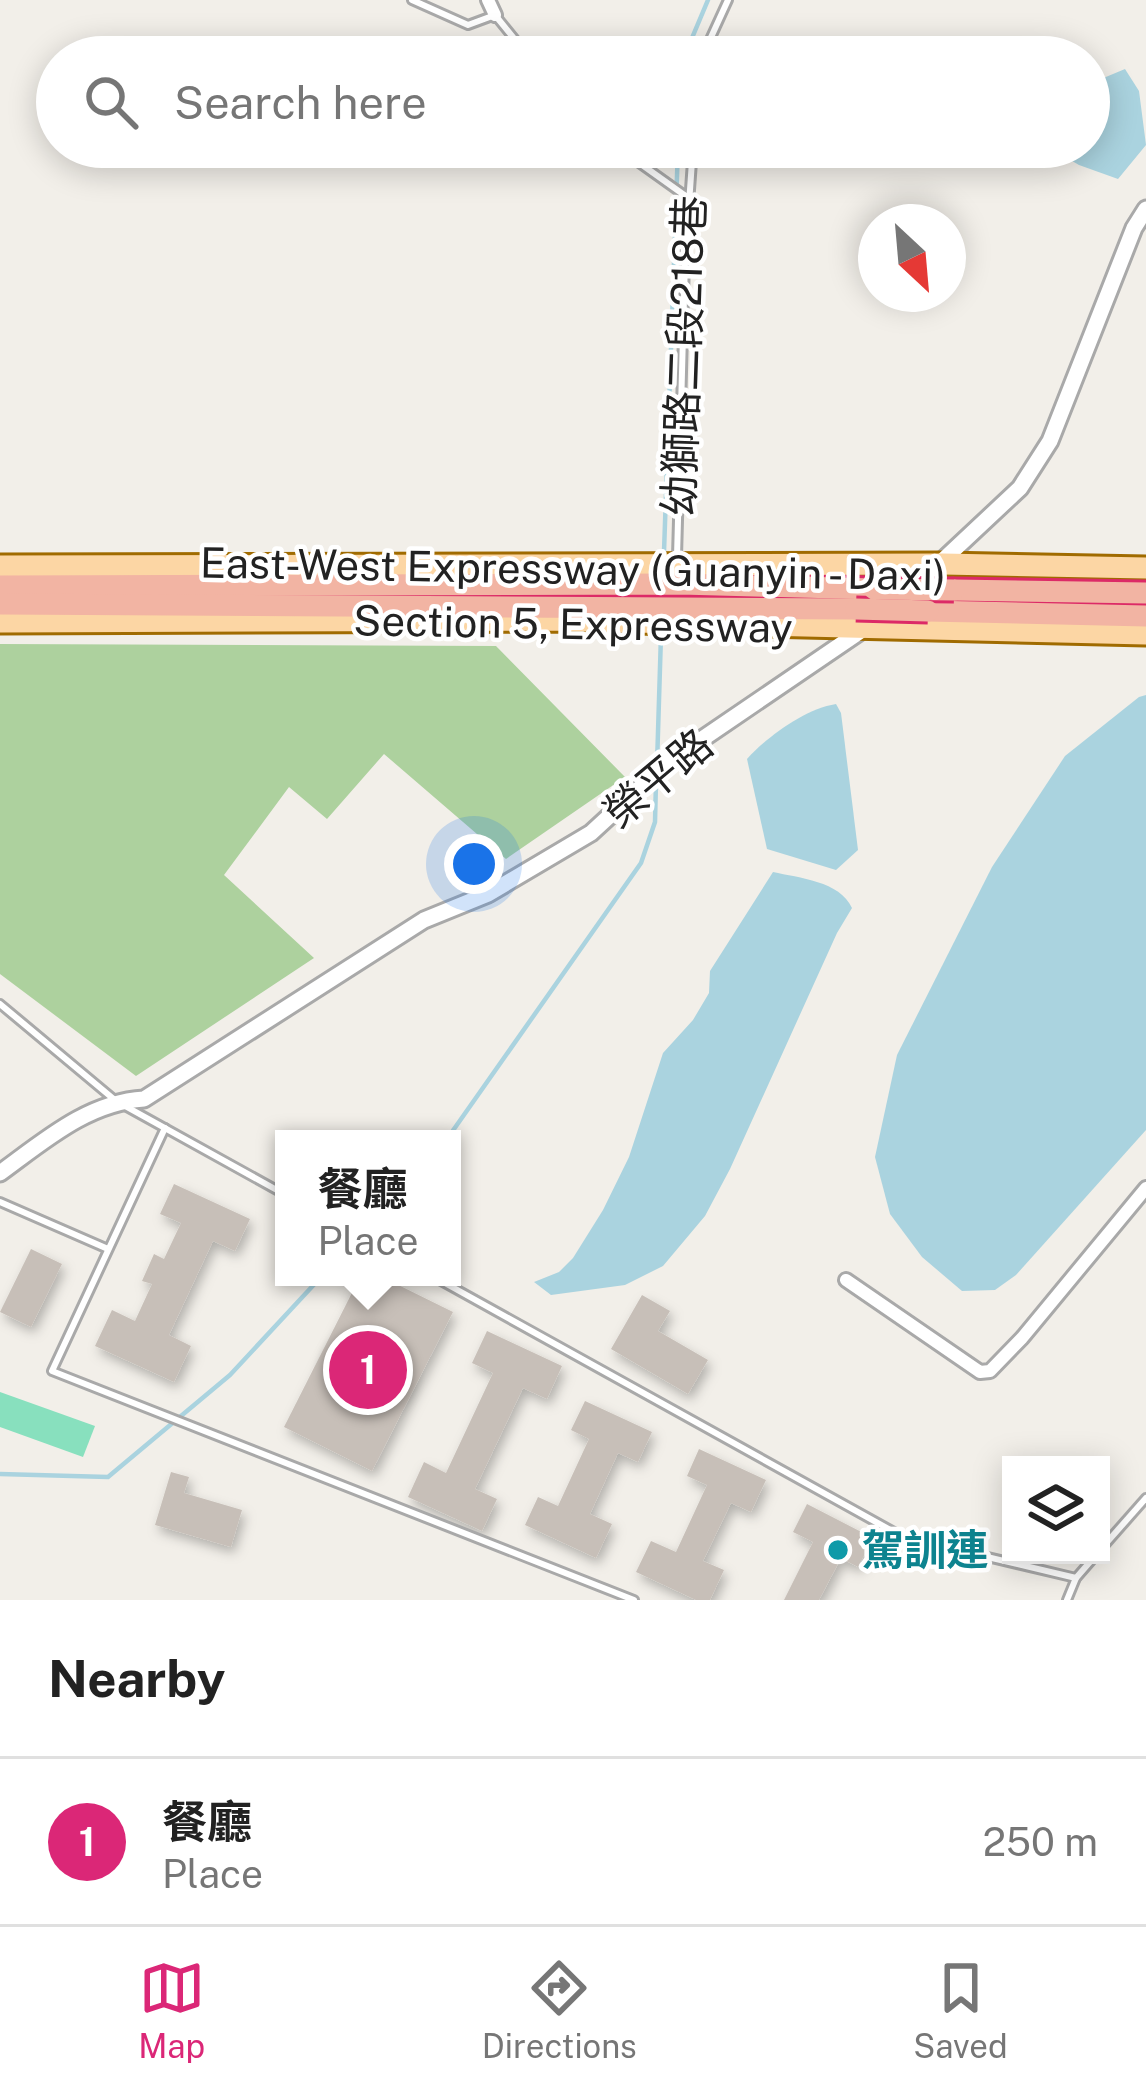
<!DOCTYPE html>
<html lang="en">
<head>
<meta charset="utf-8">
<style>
	:root { --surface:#fff; --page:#f2f2f2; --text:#222; --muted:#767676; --line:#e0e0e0; --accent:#db2777 }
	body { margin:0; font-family:"Public Sans","Noto Sans TC",sans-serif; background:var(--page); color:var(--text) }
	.controls { position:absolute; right:36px; bottom:36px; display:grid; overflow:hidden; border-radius:0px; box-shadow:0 6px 30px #0003 }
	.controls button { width:108px; height:108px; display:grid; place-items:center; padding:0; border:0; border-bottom:3px solid var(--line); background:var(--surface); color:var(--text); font:60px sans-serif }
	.compass { position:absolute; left:858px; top:204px; width:108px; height:108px; border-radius:50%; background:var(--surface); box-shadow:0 6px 30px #0003; rotate:154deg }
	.you { position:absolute; left:474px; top:864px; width:42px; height:42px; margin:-30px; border:9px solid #fff; border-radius:50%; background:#1a73e8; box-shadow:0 0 0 18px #1a73e833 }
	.badge { display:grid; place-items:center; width:78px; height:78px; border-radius:50%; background:var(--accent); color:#fff; font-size:39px; font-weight:700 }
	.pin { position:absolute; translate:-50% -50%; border:6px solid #fff; box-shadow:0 3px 12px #0006 }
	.popup { position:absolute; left:275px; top:1130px; width:186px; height:156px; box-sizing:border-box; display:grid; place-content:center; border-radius:0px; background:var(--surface); filter:drop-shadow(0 3px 9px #0005); font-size:39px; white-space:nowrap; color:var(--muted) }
	.popup b { font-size:45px; color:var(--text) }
	.popup::after { content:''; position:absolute; left:50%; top:100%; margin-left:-24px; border:24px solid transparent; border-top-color:var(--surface) }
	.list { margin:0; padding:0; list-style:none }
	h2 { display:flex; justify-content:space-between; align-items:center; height:156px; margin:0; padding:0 48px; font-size:51px }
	h2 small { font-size:39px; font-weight:400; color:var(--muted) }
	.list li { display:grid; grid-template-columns:78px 1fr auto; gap:36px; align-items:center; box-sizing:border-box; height:168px; padding:0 48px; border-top:3px solid var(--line) }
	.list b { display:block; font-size:45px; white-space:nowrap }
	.list p { margin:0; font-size:39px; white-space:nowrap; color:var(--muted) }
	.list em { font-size:39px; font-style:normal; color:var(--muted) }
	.icon { flex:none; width:66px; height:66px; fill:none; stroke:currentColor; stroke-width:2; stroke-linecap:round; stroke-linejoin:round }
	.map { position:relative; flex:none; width:1146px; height:1600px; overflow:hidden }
	.search { position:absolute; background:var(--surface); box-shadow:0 6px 30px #0003; left:36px; right:36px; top:36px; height:132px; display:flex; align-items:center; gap:30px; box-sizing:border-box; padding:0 42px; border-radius:66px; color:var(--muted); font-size:45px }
	.sheet { height:324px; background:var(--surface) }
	nav { display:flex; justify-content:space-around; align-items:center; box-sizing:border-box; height:168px; border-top:3px solid var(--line); background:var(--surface); font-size:33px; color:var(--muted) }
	nav a { display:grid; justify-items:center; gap:6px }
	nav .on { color:var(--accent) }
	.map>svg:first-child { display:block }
	.forest { fill:#add19e }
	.pitch { fill:#88e0be }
	.water { fill:#aad3df }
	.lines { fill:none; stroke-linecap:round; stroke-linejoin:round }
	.stream { stroke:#aad3df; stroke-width:4.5 }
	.building { fill:#c7bfb8; filter:url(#shadow) }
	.service-casing { stroke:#a9a9a9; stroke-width:12 }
	.minor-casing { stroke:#a9a9a9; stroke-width:18 }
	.tertiary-casing { stroke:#a9a9a9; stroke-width:21 }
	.primary-casing { stroke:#a06b00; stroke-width:27 }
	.trunk-casing { stroke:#dc2a67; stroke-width:27 }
	.service { stroke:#fff; stroke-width:6 }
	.minor { stroke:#fff; stroke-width:12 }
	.tertiary { stroke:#fff; stroke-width:15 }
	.primary { stroke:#fcd6a4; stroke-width:21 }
	.trunk { stroke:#f2b4a3; stroke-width:21 }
	.trunk-bridge-casing { stroke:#dc2a67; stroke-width:27; stroke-linecap:butt }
	.trunk-bridge { stroke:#f2b4a3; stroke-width:21 }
	.culture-dot { fill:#0f9aa8; stroke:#fff; stroke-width:4.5 }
	.labels { text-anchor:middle; stroke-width:9; stroke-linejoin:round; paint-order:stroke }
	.street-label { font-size:42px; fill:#222; stroke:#fff }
	.culture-label { font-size:42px; font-weight:bold; fill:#0d838f; stroke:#fff; text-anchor:start }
</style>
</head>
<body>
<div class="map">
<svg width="1146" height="1600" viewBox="0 0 1146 1600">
	<defs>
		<filter id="shadow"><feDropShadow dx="3.5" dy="6" stdDeviation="6" flood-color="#0004"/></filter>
	</defs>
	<rect width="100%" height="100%" fill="#f2efe9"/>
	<polygon class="forest" points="0,644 496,646 625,777 506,859 384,754 327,819 289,787 224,875 314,958 136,1076 0,974"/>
	<polygon class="pitch" points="0,1392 95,1426 83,1457 0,1427"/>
	<g class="water">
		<polygon points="1125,69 1139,91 1146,145 1118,179 1079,165 1048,147 1089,147 1089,84"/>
		<polygon points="1146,695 1146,1130 1016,1275 995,1290 962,1291 922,1257 890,1214 875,1157 897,1055 992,867 1065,756 1139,697"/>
		<path d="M836,704L841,713L858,850L836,870L767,849L747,759C768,736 805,709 836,704Z"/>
		<path d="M773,872C799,878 840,881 852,908L837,933L730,1169L705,1216L663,1266L625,1285L551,1295L534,1282L559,1272L573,1258L603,1210L629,1157L663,1053L693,1020L709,993L710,971Z"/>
	</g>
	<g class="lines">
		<g class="stream">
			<polyline points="684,57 708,0"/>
			<polyline points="664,552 678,147"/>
			<polyline points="657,765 661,635"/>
			<polyline points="447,1139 641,863 655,822 656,782"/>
			<polyline points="0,1474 108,1477 230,1375 321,1277"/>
		</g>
	</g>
	<g class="building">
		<polygon points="174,1184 250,1219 235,1251 213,1241 169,1335 191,1346 174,1382 95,1346 112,1310 135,1321 152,1284 142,1281 154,1254 164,1259 181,1223 160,1214"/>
		<polygon points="31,1249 62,1264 31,1327 0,1312"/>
		<polygon points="360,1277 382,1277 453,1312 372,1471 284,1427"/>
		<polygon points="642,1295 670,1311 658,1331 708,1360 688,1394 611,1349"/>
		<polygon points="487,1331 562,1366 547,1399 523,1388 475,1489 497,1499 482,1531 408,1497 424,1462 446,1473 493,1373 472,1363"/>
		<polygon points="585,1401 652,1432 638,1462 618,1453 590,1514 612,1524 596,1558 525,1525 538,1497 558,1506 589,1439 571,1430"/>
		<polygon points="699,1449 766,1480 751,1512 731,1503 703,1561 724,1570 710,1600 696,1600 636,1572 651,1541 676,1552 707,1485 687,1476"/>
		<polygon points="171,1472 189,1477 184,1493 242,1510 231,1547 155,1525"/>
		<polygon points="807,1504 873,1538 858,1567 841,1558 819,1600 784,1600 813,1542 793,1532"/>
	</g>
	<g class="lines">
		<defs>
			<g id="service">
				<polyline points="412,0 468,25 495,15 529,57"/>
				<polyline points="702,57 728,0"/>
				<polyline points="617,147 687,197"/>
				<polyline points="677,557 685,261 693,147"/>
				<polyline points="0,1004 116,1101 284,1194"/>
				<polyline points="165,1128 52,1371 634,1600"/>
				<polyline points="0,1202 108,1249"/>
				<polyline points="434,1277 903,1537 1076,1578"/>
				<polyline points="1101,1549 1146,1498"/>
				<polyline points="1067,1600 1076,1578 1096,1555"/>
			</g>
			<g id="minor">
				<polyline points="488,0 495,15"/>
				<polyline points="846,1280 980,1372 990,1371 1022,1338 1146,1188"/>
			</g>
			<g id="tertiary">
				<polyline points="909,592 1020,488 1050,441 1134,228 1146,209"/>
				<path d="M0,1173C44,1141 88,1102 144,1099L424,920L488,894L591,833L667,763L868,626"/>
			</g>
			<g id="primary">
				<polyline points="0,566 943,564 1146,568"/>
				<polyline points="0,622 549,620 1146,634"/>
			</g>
			<g id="trunk">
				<polyline points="0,586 681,584 874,589"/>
				<polyline points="954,590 1146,593"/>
				<polyline points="0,604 856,609"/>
				<polyline points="928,611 1146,616"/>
			</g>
		</defs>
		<use href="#service" class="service-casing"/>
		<use href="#minor" class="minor-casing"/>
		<use href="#tertiary" class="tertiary-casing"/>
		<use href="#primary" class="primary-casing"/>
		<use href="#trunk" class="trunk-casing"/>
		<use href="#service" class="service"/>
		<use href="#minor" class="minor"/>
		<use href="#tertiary" class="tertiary"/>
		<use href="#primary" class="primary"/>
		<use href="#trunk" class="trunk"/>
		<defs>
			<g id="trunk-bridge">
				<polyline points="874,589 954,590"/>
				<polyline points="856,609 928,611"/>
			</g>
		</defs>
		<use href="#trunk-bridge" class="trunk-bridge-casing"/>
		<use href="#trunk-bridge" class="trunk-bridge"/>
	</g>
	<circle class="culture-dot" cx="838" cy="1550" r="12"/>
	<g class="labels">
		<g class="street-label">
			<text transform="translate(684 356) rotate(-88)" y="15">幼獅路二段218巷</text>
			<text transform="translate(573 569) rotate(1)" y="15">East-West Expressway (Guanyin - Daxi)</text>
			<text transform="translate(573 624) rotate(1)" y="15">Section 5, Expressway</text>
			<text transform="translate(658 778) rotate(-40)" y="15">榮平路</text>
		</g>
		<g class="culture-label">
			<text x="862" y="1565">駕訓連</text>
		</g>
	</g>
</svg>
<div class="controls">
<button><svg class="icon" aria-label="layers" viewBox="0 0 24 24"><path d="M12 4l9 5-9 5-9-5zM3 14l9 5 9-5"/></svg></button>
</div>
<svg class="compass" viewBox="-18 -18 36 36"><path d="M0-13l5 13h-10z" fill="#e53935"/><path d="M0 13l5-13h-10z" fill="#767676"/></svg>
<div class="you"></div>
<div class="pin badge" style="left:368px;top:1370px">1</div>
<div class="popup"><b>餐廳</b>Place</div>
<div class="search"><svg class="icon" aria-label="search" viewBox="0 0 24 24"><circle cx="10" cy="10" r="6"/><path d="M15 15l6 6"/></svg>Search here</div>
</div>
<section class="sheet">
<h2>Nearby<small></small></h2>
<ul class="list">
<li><span class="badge">1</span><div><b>餐廳</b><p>Place</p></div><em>250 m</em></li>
</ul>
</section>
<nav>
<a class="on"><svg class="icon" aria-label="map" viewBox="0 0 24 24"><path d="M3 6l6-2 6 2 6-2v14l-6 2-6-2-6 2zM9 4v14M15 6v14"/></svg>Map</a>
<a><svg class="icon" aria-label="directions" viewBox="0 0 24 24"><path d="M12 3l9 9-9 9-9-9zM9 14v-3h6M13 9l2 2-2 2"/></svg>Directions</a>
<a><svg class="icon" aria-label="saved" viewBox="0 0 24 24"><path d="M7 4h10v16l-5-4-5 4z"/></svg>Saved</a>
</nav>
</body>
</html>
